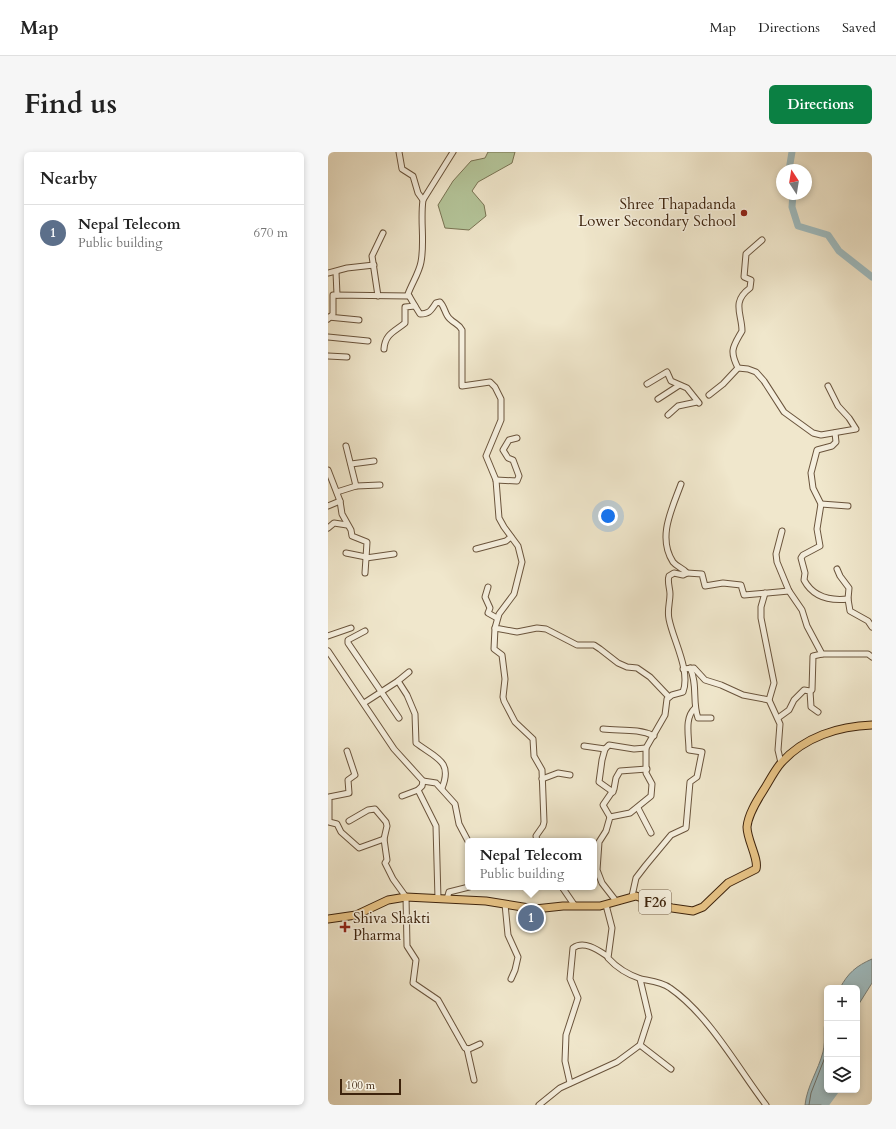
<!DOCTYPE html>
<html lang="en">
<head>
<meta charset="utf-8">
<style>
	:root { --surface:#fff; --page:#f6f6f6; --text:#222; --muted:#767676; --line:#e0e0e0; --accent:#0b8043 }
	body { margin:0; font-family:Cardo,serif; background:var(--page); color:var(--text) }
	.controls { position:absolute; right:12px; bottom:12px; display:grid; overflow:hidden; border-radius:6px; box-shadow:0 2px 6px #0003 }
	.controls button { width:36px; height:36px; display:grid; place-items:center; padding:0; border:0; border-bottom:1px solid var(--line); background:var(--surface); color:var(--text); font:20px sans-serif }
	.compass { position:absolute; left:448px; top:12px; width:36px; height:36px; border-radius:50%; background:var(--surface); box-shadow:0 2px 6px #0003; rotate:348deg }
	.scale { position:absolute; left:12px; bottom:10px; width:61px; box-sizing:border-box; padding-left:4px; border:2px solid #3d230c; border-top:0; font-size:11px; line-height:14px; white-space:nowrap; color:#3d230c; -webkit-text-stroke:3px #f5efde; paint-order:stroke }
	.you { position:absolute; left:280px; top:364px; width:14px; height:14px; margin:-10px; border:3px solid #fff; border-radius:50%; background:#1a73e8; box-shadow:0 0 0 6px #1a73e833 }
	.badge { display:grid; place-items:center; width:26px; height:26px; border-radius:50%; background:var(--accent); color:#fff; font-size:13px; font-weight:700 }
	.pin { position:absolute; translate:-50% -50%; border:2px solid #fff; box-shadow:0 1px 4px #0006 }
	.popup { position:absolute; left:137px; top:686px; width:132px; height:52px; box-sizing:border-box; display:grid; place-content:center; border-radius:6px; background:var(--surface); filter:drop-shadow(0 1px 3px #0005); font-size:13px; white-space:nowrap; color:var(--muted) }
	.popup b { font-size:15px; color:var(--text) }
	.popup::after { content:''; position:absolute; left:50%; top:100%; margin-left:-8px; border:8px solid transparent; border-top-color:var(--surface) }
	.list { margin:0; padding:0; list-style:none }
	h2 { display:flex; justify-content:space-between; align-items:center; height:52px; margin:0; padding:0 16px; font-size:17px }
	h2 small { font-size:13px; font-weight:400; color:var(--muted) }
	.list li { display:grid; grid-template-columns:26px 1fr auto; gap:12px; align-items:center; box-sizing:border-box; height:56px; padding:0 16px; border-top:1px solid var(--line) }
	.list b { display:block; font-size:15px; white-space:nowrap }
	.list p { margin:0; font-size:13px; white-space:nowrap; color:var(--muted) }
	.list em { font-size:13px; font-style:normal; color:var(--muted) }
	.icon { flex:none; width:22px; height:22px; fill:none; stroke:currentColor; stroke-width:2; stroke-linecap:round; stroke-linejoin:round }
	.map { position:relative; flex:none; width:544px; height:953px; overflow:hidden; border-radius:6px }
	header { display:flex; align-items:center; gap:24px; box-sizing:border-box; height:56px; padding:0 20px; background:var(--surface); border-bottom:1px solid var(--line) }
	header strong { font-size:19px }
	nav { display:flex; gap:22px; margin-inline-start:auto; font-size:14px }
	.intro { display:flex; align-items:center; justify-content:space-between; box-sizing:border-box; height:96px; padding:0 24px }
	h1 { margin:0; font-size:28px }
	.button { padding:10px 18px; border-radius:6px; background:var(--accent); color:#fff; font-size:14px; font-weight:700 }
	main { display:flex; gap:24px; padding:0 24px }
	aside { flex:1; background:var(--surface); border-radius:6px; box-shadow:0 2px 6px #0003 }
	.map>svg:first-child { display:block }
	.green { fill:#b5c69b; stroke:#797454 }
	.water { fill:#9fbdc2; stroke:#787f79 }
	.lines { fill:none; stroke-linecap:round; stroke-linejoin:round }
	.shore { stroke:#6e7067; stroke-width:1 }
	.river { stroke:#9fbdc2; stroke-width:7 }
	.minor-casing { stroke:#6a543c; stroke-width:7 }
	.major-casing { stroke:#3d230c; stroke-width:9 }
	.minor { stroke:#f5efde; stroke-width:5 }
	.major { stroke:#e8c486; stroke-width:7 }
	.poi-dot { fill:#8f2418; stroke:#f5efde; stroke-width:1.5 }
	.labels { text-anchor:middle; stroke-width:3; stroke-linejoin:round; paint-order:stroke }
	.shield { fill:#f5efde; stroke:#74604b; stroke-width:1 }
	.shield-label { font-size:14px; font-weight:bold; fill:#3d230c }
	.poi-label { font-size:15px; fill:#3d230c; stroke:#f5efde; text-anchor:end }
</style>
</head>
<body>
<header>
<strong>Map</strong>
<nav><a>Map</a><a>Directions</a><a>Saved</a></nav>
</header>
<div class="intro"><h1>Find us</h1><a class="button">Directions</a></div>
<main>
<aside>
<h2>Nearby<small></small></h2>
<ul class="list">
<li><span class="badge" style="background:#5c6f8a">1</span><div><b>Nepal Telecom</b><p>Public building</p></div><em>670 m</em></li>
</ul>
</aside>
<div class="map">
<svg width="544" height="953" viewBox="0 0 544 953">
	<rect width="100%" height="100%" fill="#f0e7cc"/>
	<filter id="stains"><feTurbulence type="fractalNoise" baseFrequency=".005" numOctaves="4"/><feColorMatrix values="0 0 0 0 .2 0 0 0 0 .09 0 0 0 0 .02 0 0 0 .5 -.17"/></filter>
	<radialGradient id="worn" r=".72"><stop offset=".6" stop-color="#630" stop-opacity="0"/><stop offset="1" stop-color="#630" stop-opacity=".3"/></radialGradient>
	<polygon class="green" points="160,0 187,0 184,11 150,30 144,39 156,53 158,64 141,78 117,76 110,53 125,29 143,9 157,6"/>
	<g class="water">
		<path d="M544,807V831L529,855V836H512C520,821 528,814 544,807Z"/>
		<path d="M499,861V938H502L500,953H477C479,934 490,919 495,900C498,887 494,874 499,861Z"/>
	</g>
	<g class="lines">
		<polyline class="shore" points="481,953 483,941 499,900"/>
		<g class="river">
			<polyline points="461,18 464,0"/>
			<polyline points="465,42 464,55 470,74 500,83 511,99 544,125"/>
			<polyline points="497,953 508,938"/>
		</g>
		<defs>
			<g id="minor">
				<polyline points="71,0 74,17 85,24 90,41 95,48 125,0"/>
				<polyline points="8,120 9,143"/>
				<polyline points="0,121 19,116 46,113"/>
				<polyline points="50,144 44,104 55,81"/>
				<path d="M87,154L92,162C102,162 103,158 108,151L112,150C117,155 117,163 122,167C127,172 131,172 134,178V234L162,230L167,235L173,247V268L158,304L168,328L171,366L176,375L190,394L194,410L186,442L171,462L167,476L189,480L209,476L218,477L249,493H266L272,497L290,511L299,515L309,516L322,525L341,545"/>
				<polyline points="0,165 31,168"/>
				<polyline points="0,167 5,162 5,143 81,144"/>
				<polyline points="0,185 40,189"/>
				<path d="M56,197C57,182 66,180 77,171V155L87,154L80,142C84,131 91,121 93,110C97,89 92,69 95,48"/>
				<polyline points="0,204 19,205"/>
				<polyline points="410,216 420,217 428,220 436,229 456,260 485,281 493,283 528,277 521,266 510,254 500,234"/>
				<polyline points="319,232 339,220 343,229 359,236 371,251"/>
				<path d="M381,243L395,232L410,216C401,198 405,195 414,179C414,162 403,150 422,136L423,128L416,125L418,102L434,88"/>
				<polyline points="330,247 350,234"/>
				<polyline points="340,263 350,254 369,250"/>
				<path d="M507,281L508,290L504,294L489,298L483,321L485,336L493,352L489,377L492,394L475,403L473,406L477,421L476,428C485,445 502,449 520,447"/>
				<polyline points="18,294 28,334"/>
				<polyline points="23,312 46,309"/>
				<polyline points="0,318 12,349 14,362 23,378 24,384 39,390 38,406 66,402"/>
				<polyline points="168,328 189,329 191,324 185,308 180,306 175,298 181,288 189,286"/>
				<polyline points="9,340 28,334 52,333"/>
				<polyline points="493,352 520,354"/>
				<polyline points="0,354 12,349"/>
				<polyline points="0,376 6,371 19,373"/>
				<polyline points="454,379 448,402 449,410 461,439 474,458 479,474 494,502 540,502 544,505"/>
				<polyline points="148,397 178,389 183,385"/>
				<polyline points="18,401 38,405"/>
				<polyline points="509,417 512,424 521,436 520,447 522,459 540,469 544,475"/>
				<polyline points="37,421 38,406"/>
				<polyline points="359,421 374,422 377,434 395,431 413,433 416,443 461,439"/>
				<polyline points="160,435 157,445 162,456 160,461 169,466"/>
				<polyline points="437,441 433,455 433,466 446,531 441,548 452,572 450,598 453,611"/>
				<polyline points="167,476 166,497 174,503 177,527 175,545 176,549 187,570 205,587 206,604 214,618 216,670 215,674 208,684 209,689"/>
				<polyline points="37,479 20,488 20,491 71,566"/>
				<polyline points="0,484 23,476"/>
				<polyline points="0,499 66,597 95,629 94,634 90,638 108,674 110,747"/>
				<path d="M362,516C370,532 364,550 370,566H383"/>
				<polyline points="355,517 366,516 377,528 393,533 415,543 441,548"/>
				<polyline points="70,529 81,520"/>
				<polyline points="482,539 484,538 485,504 494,502"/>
				<path d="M36,551L70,529L79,543L87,562L88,591C108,606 125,609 114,636"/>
				<polyline points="450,566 461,558 466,548 476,538 482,539 483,555 490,560"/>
				<path d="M275,577C292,579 310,576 326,584"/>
				<polyline points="256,594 277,597 281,593 306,597 318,596"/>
				<polyline points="277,597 274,608 271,630 285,640"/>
				<polyline points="19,599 27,623 20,628 21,641 1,645 1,670 9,672 13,680 31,696 56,687"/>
				<polyline points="214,627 230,621 242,623"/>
				<polyline points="95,629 108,631 127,652 131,672 140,689"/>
				<polyline points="74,644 90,638"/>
				<polyline points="310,656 323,681"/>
				<polyline points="282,665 275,653 286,637 288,626 292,619 319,617"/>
				<polyline points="21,669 40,658 47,657 58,670 59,674 56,687 59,708 57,711 65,727 78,745 79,794 88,808 85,831 110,848 137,896 141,897 152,892"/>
				<polyline points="234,735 247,754"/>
				<path d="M304,744L308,726L318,713L343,683L358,676L362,630L369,625L374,600L361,598C361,584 356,566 367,556"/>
				<polyline points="119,747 121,740 141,735"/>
				<path d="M288,749L274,731L269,718L271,690L278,679L282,665L302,661L323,644L324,632L318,621V596L337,563L339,547L344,543L355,540C363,519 345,488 341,467C339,458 342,451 342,442C342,436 339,430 341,424L346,421L355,423L359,421C355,416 349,415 345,410C329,385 344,357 353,332"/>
				<polyline points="177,752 180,783 190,805 187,818 183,827"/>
				<path d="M278,753L284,776L280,806C289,816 301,823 313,827C323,829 334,830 342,836C381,863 409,915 438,953"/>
				<polyline points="312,893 343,917"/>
				<polyline points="139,897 146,928"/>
				<path d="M242,931L237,909L238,883L250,846L242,827L245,796C256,788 270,798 279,804"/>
				<polyline points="211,953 232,936 289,910 312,893 321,865 312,827"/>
			</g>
			<path id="major" d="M0,767L28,763L60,748L78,745L158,749L207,757L235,754H272L308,744L344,756L365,759L375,755L400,731L428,717C431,707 419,688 419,675C420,663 428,650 435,639C441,630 446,619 453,611C476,585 511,574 544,573"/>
		</defs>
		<use href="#minor" class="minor-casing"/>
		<use href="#major" class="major-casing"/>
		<use href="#minor" class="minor"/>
		<use href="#major" class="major"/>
	</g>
	<g class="poi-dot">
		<circle cx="416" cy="61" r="4"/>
		<path d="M15 769h4v4h4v4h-4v4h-4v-4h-4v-4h4z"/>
	</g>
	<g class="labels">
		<rect class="shield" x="311" y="738" width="32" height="24" rx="3"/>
		<g class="shield-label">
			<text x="327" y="755">F26</text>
		</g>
		<g class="poi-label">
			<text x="408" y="57">Shree Thapadanda<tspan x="408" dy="17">Lower Secondary School</tspan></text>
			<text x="25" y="771" text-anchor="start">Shiva Shakti<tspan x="25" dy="17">Pharma</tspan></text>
		</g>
	</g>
	<rect width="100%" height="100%" filter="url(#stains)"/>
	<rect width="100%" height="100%" fill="url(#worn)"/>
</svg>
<div class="controls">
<button>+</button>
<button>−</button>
<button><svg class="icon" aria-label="layers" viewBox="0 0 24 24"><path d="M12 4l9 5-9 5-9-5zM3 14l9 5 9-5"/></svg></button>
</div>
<svg class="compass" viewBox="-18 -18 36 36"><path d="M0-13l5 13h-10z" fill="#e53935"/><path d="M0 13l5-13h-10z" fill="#767676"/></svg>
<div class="scale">100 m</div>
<div class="you"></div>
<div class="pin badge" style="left:203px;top:766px;background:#5c6f8a">1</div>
<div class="popup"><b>Nepal Telecom</b>Public building</div>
</div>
</main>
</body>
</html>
